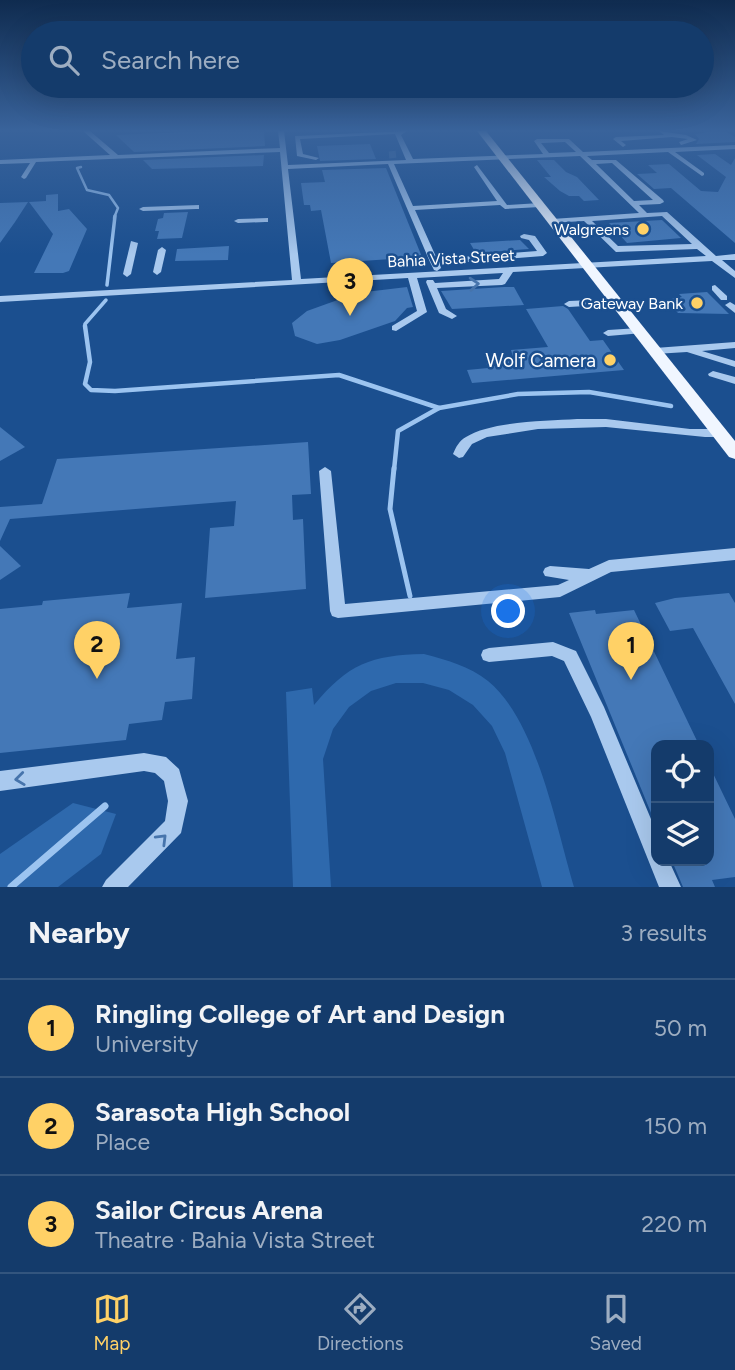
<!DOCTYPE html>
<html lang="en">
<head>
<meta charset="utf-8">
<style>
	:root { --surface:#143b6b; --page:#1d4271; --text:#f1f3f6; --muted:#9dadc1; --line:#33557e; --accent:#ffd166 }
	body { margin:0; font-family:Figtree,sans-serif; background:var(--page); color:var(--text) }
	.controls { position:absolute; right:21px; bottom:21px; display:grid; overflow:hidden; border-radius:14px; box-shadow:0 7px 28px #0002 }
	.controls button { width:63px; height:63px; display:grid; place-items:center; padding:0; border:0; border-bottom:2px solid var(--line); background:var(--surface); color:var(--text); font:35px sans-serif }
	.you { position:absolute; left:509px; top:612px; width:24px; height:24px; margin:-18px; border:5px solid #fff; border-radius:50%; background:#1a73e8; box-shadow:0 0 0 10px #1a73e833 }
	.badge { display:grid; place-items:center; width:46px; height:46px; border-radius:50%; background:var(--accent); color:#111; font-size:23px; font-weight:700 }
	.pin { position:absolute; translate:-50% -58px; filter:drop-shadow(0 2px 4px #0008) }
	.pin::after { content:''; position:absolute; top:37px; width:24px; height:21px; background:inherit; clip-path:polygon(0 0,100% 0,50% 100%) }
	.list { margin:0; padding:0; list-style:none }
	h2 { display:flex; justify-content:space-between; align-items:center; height:91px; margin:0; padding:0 28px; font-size:30px }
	h2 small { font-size:23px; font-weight:400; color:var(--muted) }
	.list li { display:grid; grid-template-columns:46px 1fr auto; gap:21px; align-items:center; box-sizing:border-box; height:98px; padding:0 28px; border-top:2px solid var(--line) }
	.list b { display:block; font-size:26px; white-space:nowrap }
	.list p { margin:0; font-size:23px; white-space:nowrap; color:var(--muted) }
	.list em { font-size:23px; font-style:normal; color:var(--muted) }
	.icon { flex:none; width:38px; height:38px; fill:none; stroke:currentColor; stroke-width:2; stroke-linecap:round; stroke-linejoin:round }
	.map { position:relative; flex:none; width:735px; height:887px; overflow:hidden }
	.search { position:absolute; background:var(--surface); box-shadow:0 7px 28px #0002; left:21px; right:21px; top:21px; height:77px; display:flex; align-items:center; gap:18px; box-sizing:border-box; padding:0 24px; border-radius:38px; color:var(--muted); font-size:26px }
	.sheet { height:385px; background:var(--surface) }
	nav { display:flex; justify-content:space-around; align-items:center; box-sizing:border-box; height:98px; border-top:2px solid var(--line); background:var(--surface); font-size:19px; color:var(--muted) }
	nav a { display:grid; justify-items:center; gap:4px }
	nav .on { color:var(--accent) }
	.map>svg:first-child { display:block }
	.green { fill:#2e69ad }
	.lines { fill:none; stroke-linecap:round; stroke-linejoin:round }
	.stream-far4 { stroke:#9cc4f0; stroke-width:2.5 }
	.stream-far3 { stroke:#9cc4f0; stroke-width:3.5 }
	.stream-far2 { stroke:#9cc4f0; stroke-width:4.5 }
	.stream-far1 { stroke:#9cc4f0; stroke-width:5 }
	.stream { stroke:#9cc4f0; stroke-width:7 }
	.building { fill:#4478b7 }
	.minor-tunnel { stroke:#3d69a0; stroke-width:7; stroke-dasharray:7 3.5; stroke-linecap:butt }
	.minor { fill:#a9c9ee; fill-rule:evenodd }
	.major { fill:#f0f6ff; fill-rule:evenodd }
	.oneway { stroke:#4674ac }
	.poi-dot { fill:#ffd166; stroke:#1b4f8f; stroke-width:2.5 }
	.labels { text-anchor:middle; stroke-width:5; stroke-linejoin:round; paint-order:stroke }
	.far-poi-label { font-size:16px; fill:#fff; stroke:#1b4f8f; text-anchor:end }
	.far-street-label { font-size:16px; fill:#fff; stroke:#1b4f8f }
	.poi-label { font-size:19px; fill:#fff; stroke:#1b4f8f; text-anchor:end }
</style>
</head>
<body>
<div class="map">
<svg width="735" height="887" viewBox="0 0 735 887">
	<rect width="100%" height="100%" fill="#1b4f8f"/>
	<g class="green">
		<path d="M424,654C447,660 469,666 488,681C537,721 556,827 574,887H542L505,753L492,726L473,705L449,690L423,683H396L371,691L349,707L333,729L323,759L331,887H293L286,692L312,688L314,705C348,664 371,655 424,654Z"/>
		<polygon points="73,803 116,814 101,854 58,887 0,887 0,854"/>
	</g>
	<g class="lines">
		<polyline class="stream-far4" points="81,167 77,168 87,190 109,195 118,208 114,218"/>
		<g class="stream-far3">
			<polyline points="107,285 115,216"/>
			<polyline points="85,328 85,324 106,300"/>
		</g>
		<g class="stream-far2">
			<polyline points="85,326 90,362 85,384 91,390 115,391 339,375 439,408"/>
			<polyline points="394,470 398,431 439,408 518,394 589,392 671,406"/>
		</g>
		<polyline class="stream-far1" points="394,468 390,509 410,596"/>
		<polyline class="stream" points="11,887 105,806"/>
	</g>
	<g class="building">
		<polygon points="209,131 264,131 265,146 134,152 116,135"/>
		<polygon points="702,131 725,131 735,137 735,142 696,144 699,139 695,134 705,133"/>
		<polygon points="370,144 376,159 320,161 317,146"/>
		<polygon points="715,154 731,165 735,158 735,243 671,188 654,189 637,174 657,173 648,165 669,164 701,191 718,192 726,177 697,155"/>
		<polygon points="264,155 263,166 152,169 143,160"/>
		<polygon points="537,160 554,160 566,172 577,177 599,200 584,201 579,196 569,196 560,191 544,177 551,177"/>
		<polygon points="386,168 422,257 331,263 321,210 311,211 310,205 304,205 301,183 325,182 322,170"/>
		<polygon points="58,194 58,211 69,209 87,229 69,271 63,273 34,273 53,234 29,202 46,201 46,195"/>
		<polygon points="28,202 15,222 0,243 0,203"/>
		<polygon points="188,212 182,238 157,239 159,231 155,231 158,219 163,218 164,213"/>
		<polygon points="662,220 681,238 627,243 609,223"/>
		<polygon points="520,240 529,249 476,253 470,243"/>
		<polygon points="229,246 228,260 175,261 177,249"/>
		<polygon points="407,287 413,307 407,308 395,321 340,340 317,344 295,336 292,323 307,311 357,293"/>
		<polygon points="504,287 514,287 524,305 452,309 441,291"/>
		<polygon points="707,292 729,314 678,313 666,300 682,297 679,294"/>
		<polygon points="563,306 568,309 590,341 603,340 624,370 472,383 467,370 488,368 486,363 514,361 511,350 548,347 526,309"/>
		<polygon points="0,427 25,447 0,461"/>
		<polygon points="308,442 311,494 292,495 293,520 303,519 306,589 205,598 210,528 234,526 236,501 10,519 0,541 0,507 42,504 57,459"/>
		<polygon points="0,546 21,566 0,580"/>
		<polygon points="130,593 127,608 182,603 176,659 195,657 192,699 165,702 162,720 129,724 126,740 0,753 0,609 42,605 43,601"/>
		<polygon points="729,593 735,603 735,704 693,628 670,631 655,603 675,598"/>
		<polygon points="595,610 596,614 634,610 699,745 656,745 656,825 569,613"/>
		<polygon points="709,765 735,819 735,877 712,880 715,887 683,887 672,861 709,861"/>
	</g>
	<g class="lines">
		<polyline class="minor-tunnel" points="389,155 399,154"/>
		<g class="minor">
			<path d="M83,131H90L118,155L280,148L278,131H284L288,165L406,160L395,134L300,139L303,154L319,158L316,160L297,156L295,136L407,131L401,135L413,159L543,154L534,141L537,139H569L583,152L735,145V149L675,152L704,173V175L702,176L668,152L587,156L592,160H616L663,200L664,202L660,204L639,205L647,213L667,212L716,256L735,254V260H722L735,271V278L712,261L513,272L505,284L502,285L437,288L446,309L457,316L452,319L439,313L426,282L427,280H433L435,283L499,279L503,273L417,278L427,312L396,331L392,330V326L417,311L408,278L0,302V296L292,280L280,152L36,162L26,178L24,179L21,177L30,163L0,164V160L110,155ZM565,142L576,152L549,153L541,143ZM580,156L639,213L552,219L548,221L549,223L584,221L616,252L697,249L706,256L301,279L288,169L388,164L430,262L434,270L437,271L441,268L440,264L543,256L547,253L535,236L524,234L520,236L521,238L529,240L537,251L437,259L415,210L500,205L505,209L540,207L544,205L540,203L507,205L477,165L474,167L497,201L413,206L394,164ZM612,163L653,200L634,201L596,164ZM662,216L692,244L618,246L592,221Z"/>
			<polygon points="659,131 686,135 697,140 681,145 679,142 688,139 672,137 621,141 626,145 623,147 613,139 616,137 664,135"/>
			<polygon points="199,205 199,209 196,209 143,211 139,209 143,207"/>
			<polygon points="268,218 268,222 265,222 238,223 234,221 238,219"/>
			<polygon points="131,241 138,243 131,274 127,277 123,274"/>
			<polygon points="162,247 166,250 161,272 157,275 153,272 158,250"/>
			<polygon points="715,285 727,296 727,300 721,300 712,290 712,286"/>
			<polygon points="616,299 619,300 619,304 569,307 564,304 569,301"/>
			<polygon points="730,302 735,305 735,313 725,305"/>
			<polygon points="639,328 643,329 643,333 608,336 603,333 608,330"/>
			<polygon points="735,342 735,348 702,351 735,361 735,367 687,352 655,354 650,351 655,348"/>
			<polygon points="713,371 735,377 735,384 709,376 708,374"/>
			<path d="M577,419H606L690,429H719L725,433L719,437H705L606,427L538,429L487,437L472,444L463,457L459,458L453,454C456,447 459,441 466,437C491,421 547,421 577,419Z"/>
			<polygon points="325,467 331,471 345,604 558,585 569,580 545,576 543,572 545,568 550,566 589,569 609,560 735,548 735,560 611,572 560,597 338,618 332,616 330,611 319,471"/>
			<polygon points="553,642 576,651 604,707 656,831 656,861 669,861 681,887 659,887 591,717 564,661 552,656 489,662 483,660 481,655 483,650 489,648"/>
			<polygon points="144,753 166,757 179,769 188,801 181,833 128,887 102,887 106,880 165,821 168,801 164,781 155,773 144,771 0,791 0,771"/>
		</g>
		<polygon class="major" points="477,131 486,131 735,441 735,459 729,457"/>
	</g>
	<defs><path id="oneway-chevron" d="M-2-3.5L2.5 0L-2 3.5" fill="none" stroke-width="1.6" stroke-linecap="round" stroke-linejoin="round" transform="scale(1.75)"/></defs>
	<g class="oneway">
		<use href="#oneway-chevron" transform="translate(474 284) rotate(-4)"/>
		<use href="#oneway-chevron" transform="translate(20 779) rotate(173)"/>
		<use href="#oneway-chevron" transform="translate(162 839) rotate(-45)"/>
	</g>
	<linearGradient id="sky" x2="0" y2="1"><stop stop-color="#0f2b4f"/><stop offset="0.51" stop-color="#39639b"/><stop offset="1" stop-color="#39639b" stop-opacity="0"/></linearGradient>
	<rect width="735" height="255" fill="url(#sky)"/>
	<g class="poi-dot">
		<circle cx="643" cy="229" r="7"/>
		<circle cx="697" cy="303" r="7"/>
		<circle cx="610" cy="360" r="7"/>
	</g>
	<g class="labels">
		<g class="far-poi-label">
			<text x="629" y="235">Walgreens</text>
			<text x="683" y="309">Gateway Bank</text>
		</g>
		<g class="far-street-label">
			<text transform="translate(451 258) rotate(-3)" y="6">Bahia Vista Street</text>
		</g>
		<g class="poi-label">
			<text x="596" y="367">Wolf Camera</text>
		</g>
	</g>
</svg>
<div class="controls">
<button><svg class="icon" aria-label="locate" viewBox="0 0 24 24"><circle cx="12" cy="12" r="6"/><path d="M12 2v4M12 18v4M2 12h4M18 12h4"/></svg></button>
<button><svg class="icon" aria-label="layers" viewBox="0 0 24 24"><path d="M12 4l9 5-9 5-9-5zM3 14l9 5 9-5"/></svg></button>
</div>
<div class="you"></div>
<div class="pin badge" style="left:631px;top:680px">1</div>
<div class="pin badge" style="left:97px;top:679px">2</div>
<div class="pin badge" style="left:350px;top:316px">3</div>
<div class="search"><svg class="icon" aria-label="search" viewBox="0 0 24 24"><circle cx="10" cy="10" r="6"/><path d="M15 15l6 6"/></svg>Search here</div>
</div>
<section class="sheet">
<h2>Nearby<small>3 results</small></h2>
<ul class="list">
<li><span class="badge">1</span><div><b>Ringling College of Art and Design</b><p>University</p></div><em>50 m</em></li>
<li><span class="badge">2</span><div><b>Sarasota High School</b><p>Place</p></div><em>150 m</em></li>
<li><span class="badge">3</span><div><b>Sailor Circus Arena</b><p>Theatre · Bahia Vista Street</p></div><em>220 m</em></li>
</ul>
</section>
<nav>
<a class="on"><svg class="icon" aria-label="map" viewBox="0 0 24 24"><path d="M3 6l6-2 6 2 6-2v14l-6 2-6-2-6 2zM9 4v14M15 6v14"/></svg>Map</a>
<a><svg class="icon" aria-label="directions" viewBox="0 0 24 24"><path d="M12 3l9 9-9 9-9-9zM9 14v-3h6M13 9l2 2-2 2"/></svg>Directions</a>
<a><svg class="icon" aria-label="saved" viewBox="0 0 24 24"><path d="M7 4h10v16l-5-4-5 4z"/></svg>Saved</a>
</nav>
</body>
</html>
